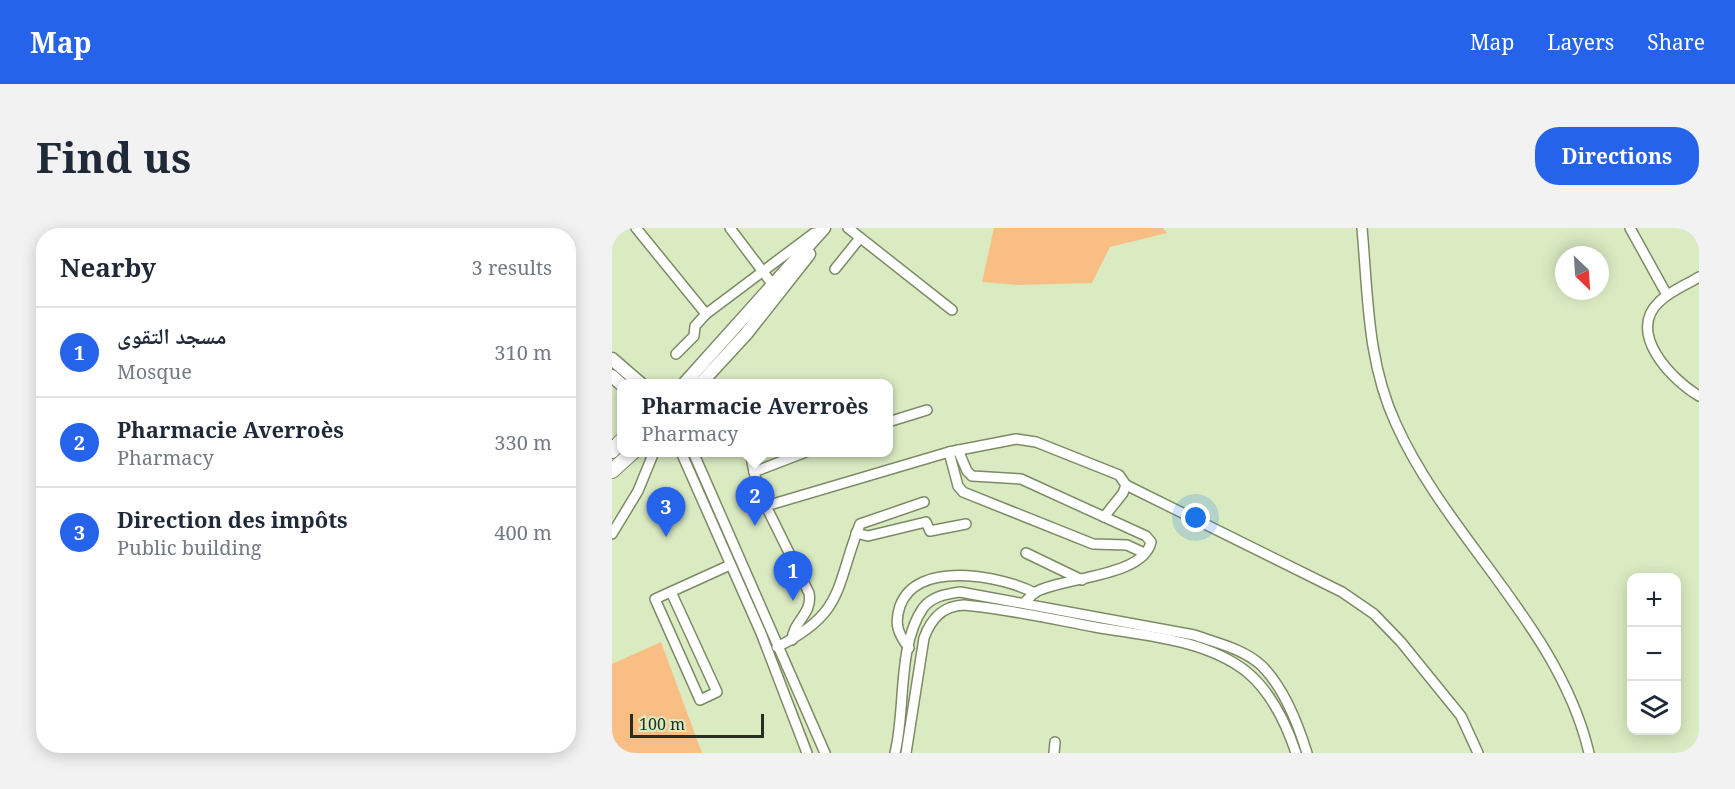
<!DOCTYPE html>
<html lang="en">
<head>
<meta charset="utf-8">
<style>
	:root { --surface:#fff; --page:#f2f2f3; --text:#1f2937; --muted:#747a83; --line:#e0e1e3; --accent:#2563eb }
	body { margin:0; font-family:"Noto Serif","Noto Naskh Arabic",serif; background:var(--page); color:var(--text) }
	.controls { position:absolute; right:18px; bottom:18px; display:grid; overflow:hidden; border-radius:12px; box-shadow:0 3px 15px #0003 }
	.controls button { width:54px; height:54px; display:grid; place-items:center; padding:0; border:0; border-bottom:2px solid var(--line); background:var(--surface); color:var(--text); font:30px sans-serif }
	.compass { position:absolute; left:943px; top:18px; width:54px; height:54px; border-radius:50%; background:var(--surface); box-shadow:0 3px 15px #0003; rotate:155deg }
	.scale { position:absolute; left:18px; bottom:15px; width:134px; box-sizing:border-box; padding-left:6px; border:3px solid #282e1f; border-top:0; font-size:16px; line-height:21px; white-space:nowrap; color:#282e1f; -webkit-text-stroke:4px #daebc2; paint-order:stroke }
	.you { position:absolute; left:584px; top:290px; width:21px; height:21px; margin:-15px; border:4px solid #fff; border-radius:50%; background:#1a73e8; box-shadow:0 0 0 9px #1a73e833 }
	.badge { display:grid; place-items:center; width:39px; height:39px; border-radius:50%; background:var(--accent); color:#fff; font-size:20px; font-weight:700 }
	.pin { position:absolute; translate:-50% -50px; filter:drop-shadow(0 2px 3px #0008) }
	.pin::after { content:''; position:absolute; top:32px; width:21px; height:18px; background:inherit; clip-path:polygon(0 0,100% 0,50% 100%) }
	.popup { position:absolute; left:5px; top:151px; width:276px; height:78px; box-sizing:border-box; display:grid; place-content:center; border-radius:12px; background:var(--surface); filter:drop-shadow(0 2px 4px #0005); font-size:20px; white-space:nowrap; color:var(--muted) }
	.popup b { font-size:22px; color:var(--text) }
	.popup::after { content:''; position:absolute; left:50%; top:100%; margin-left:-12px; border:12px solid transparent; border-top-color:var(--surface) }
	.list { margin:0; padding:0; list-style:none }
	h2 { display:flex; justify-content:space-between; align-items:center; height:78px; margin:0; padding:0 24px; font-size:26px }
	h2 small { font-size:20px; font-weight:400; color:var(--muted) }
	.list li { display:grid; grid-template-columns:39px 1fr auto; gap:18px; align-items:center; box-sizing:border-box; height:90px; padding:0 24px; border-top:2px solid var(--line) }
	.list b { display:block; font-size:22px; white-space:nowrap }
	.list p { margin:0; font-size:20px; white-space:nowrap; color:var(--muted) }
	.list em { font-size:20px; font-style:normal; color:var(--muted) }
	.icon { flex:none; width:33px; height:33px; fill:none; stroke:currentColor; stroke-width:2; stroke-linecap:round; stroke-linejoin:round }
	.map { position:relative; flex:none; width:1087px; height:525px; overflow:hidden; border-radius:24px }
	header { display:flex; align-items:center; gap:36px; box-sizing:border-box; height:84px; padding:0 30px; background:var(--accent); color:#fff }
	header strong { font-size:28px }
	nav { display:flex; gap:33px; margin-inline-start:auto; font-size:21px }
	.intro { display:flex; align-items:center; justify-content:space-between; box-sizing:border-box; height:144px; padding:0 36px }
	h1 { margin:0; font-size:42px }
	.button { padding:15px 27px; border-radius:24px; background:var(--accent); color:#fff; font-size:21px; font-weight:700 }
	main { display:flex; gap:36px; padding:0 36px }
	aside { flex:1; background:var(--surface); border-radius:24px; box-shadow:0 3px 15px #0003 }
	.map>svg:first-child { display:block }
	.green { fill:#f9be83 }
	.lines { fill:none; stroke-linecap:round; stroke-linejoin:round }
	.minor-casing { stroke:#7c8b66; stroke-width:12 }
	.major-casing { stroke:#7c8b66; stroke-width:15 }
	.highway-casing { stroke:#7c8b66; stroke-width:16 }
	.minor { stroke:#fff; stroke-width:9 }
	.major { stroke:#fff; stroke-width:12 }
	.highway { stroke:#fff; stroke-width:14 }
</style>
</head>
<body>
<header>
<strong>Map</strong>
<nav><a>Map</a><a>Layers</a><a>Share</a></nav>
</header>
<div class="intro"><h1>Find us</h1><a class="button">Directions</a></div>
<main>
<aside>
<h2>Nearby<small>3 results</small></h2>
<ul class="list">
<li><span class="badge">1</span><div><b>مسجد التقوى</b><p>Mosque</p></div><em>310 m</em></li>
<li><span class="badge">2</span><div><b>Pharmacie Averroès</b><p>Pharmacy</p></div><em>330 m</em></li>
<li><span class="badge">3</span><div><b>Direction des impôts</b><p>Public building</p></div><em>400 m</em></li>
</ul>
</aside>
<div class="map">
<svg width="1087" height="525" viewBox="0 0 1087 525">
	<rect width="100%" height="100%" fill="#daebc2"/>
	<g class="green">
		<polygon points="382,0 551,0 555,5 498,19 480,55 406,57 370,54"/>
		<polygon points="49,414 90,525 0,525 0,436"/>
	</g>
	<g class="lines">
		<defs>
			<g id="minor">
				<polyline points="24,0 94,86 202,5"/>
				<polyline points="118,0 164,61"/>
				<polyline points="236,0 340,82"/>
				<path d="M750,0C756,67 755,134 784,196C835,310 948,400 977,525"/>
				<polyline points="1018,0 1055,67"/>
				<polyline points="223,41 248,10"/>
				<path d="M1087,49C1074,57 1058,63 1047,74C1014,105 1060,152 1087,168"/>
				<polyline points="64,126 82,108 83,98 94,86"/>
				<polyline points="276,194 315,182"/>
				<path d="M346,222L355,243L360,248L409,251L534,308L539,314C531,350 447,349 422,365C419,368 415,372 412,375"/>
				<polyline points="69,224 149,405 195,525"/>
				<polyline points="81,224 213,525"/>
				<polyline points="138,224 142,244"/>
				<polyline points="337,224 346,258 351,264 481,316 515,317 532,325"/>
				<polyline points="514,257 730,364 762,386 789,414 849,488 866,525"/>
				<polyline points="154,278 337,224 404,211 424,214 507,247 514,257 511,265 492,289"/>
				<polyline points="244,305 256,308 314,294 318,303 354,296"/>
				<polyline points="0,306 26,263 42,224"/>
				<polyline points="414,325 470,352"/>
				<polyline points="59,364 105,464 88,472 43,371 118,337"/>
				<path d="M180,412C181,393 201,386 197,365L149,268L142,244L194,224"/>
				<path d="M165,419C233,385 223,360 248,296L312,274"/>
				<path d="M297,420C286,406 282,396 288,378C305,331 390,348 423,365"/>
				<path d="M283,525C294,481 285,418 311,380C320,368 335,366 348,364L582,407C605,415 632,421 650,438C672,460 686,496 695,525"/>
				<path d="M294,525L312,410C319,391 330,378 352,377C396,381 440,391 483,399C533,408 593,411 635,444C660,465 674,495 684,525"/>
				<polyline points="442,525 443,514"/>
			</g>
			<g id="major">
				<polyline points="0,131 29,156"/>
				<polyline points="0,148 9,156"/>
				<polyline points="72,156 212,0"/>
				<polyline points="88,156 134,106 197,26"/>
			</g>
			<g id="highway">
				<polyline points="0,223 9,213"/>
				<polyline points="0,243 21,224"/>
			</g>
		</defs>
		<use href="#minor" class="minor-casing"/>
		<use href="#major" class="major-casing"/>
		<use href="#highway" class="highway-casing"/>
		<use href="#minor" class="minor"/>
		<use href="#major" class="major"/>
		<use href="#highway" class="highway"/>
	</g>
</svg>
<div class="controls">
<button>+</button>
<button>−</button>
<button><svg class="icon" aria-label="layers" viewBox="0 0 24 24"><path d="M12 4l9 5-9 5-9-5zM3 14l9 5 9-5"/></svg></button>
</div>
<svg class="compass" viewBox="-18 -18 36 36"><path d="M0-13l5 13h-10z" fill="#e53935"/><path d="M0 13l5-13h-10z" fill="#747a83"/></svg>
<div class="scale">100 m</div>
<div class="you"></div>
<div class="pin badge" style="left:181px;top:373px">1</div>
<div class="pin badge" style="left:143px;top:298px">2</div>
<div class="popup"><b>Pharmacie Averroès</b>Pharmacy</div>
<div class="pin badge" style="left:54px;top:309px">3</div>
</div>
</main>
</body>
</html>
